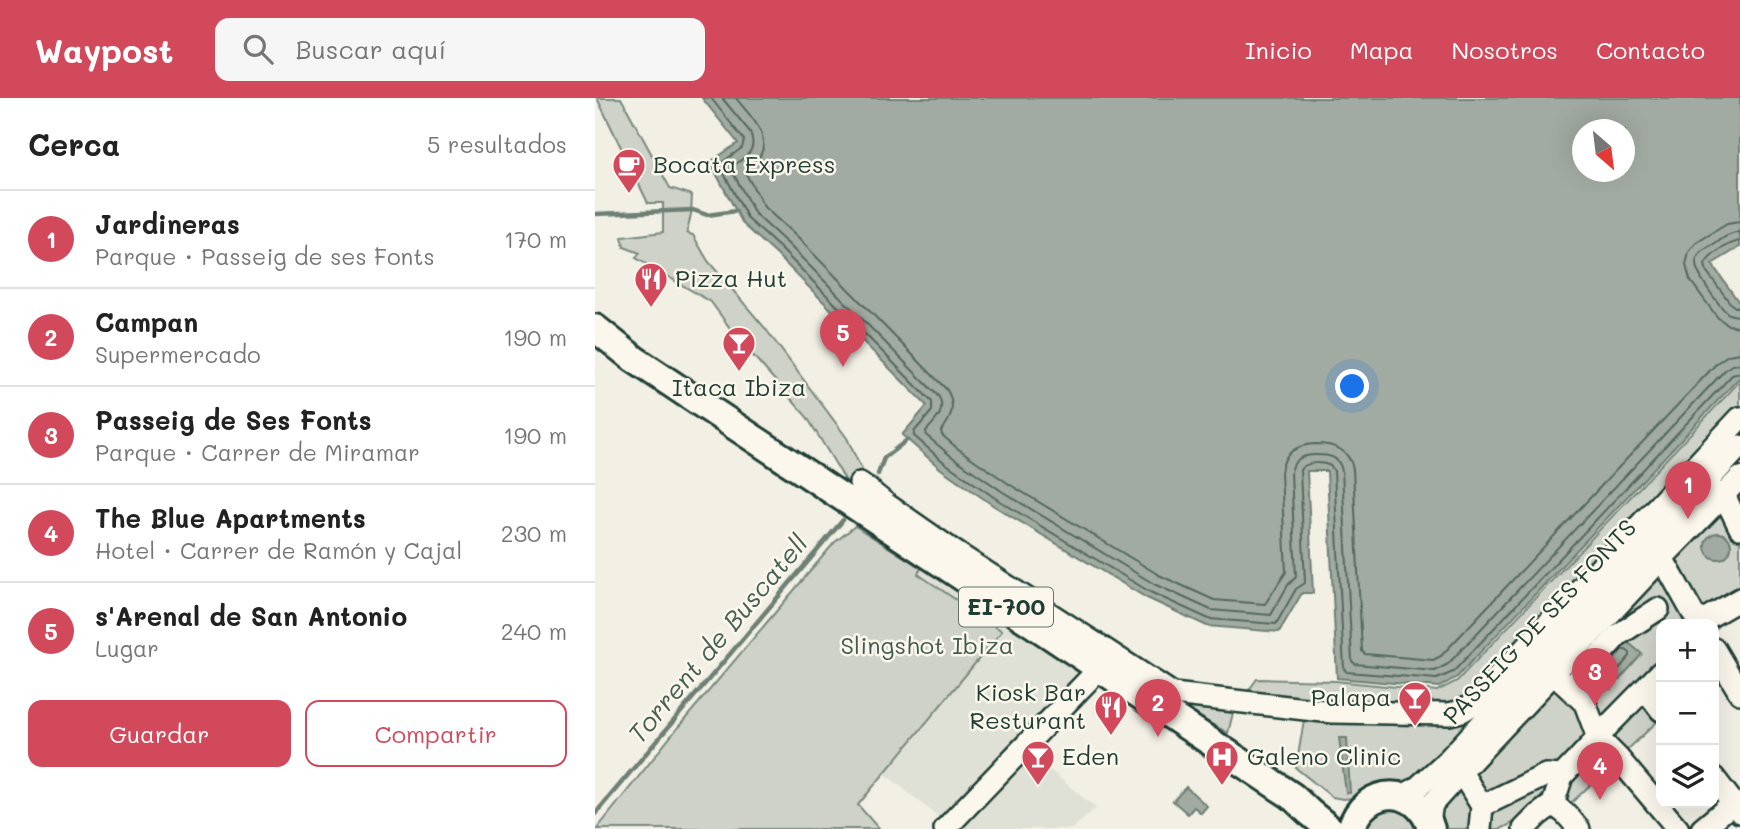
<!DOCTYPE html>
<html lang="es">
<head>
<meta charset="utf-8">
<style>
	:root { --surface:#fff; --page:#f6f6f6; --text:#222; --muted:#767676; --line:#e0e0e0; --accent:#d1495b }
	body { margin:0; font-family:Mali,sans-serif; background:var(--page); color:var(--text) }
	.controls { position:absolute; right:21px; bottom:21px; display:grid; overflow:hidden; border-radius:14px; box-shadow:0 7px 28px #0002 }
	.controls button { width:63px; height:63px; display:grid; place-items:center; padding:0; border:0; border-bottom:2px solid var(--line); background:var(--surface); color:var(--text); font:35px sans-serif }
	.compass { position:absolute; left:977px; top:21px; width:63px; height:63px; border-radius:50%; background:var(--surface); box-shadow:0 7px 28px #0002; rotate:152deg }
	.you { position:absolute; left:758px; top:289px; width:24px; height:24px; margin:-18px; border:5px solid #fff; border-radius:50%; background:#1a73e8; box-shadow:0 0 0 10px #1a73e833 }
	.badge { display:grid; place-items:center; width:46px; height:46px; border-radius:50%; background:var(--accent); color:#fff; font-size:23px; font-weight:700 }
	.pin { position:absolute; translate:-50% -58px; filter:drop-shadow(0 2px 4px #0008) }
	.pin::after { content:''; position:absolute; top:37px; width:24px; height:21px; background:inherit; clip-path:polygon(0 0,100% 0,50% 100%) }
	.list { margin:0; padding:0; list-style:none }
	h2 { display:flex; justify-content:space-between; align-items:center; height:91px; margin:0; padding:0 28px; font-size:30px }
	h2 small { font-size:23px; font-weight:400; color:var(--muted) }
	.list li { display:grid; grid-template-columns:46px 1fr auto; gap:21px; align-items:center; box-sizing:border-box; height:98px; padding:0 28px; border-top:2px solid var(--line) }
	.list b { display:block; font-size:26px; white-space:nowrap }
	.list p { margin:0; font-size:23px; white-space:nowrap; color:var(--muted) }
	.list em { font-size:23px; font-style:normal; color:var(--muted) }
	.actions { display:flex; gap:14px; padding:21px 28px }
	.actions a { flex:1; padding:16px 0; border:2px solid var(--accent); border-radius:14px; text-align:center; font-size:24px; color:var(--accent) }
	.actions .main { background:var(--accent); color:#fff }
	.icon { flex:none; width:38px; height:38px; fill:none; stroke:currentColor; stroke-width:2; stroke-linecap:round; stroke-linejoin:round }
	.map { position:relative; flex:none; width:1145px; height:731px; overflow:hidden }
	header { display:flex; align-items:center; gap:42px; box-sizing:border-box; height:98px; padding:0 35px; background:var(--accent); color:#fff }
	header strong { font-size:33px }
	nav { display:flex; gap:38px; margin-inline-start:auto; font-size:24px }
	.search { width:490px; height:63px; background:var(--page); display:flex; align-items:center; gap:18px; box-sizing:border-box; padding:0 24px; border-radius:14px; color:var(--muted); font-size:26px }
	main { display:flex }
	aside { flex:1; background:var(--surface) }
	.map>svg:first-child { display:block }
	.built { fill:#e0e1d6 }
	.green { fill:#cfd2c8; stroke:#77887e; stroke-width:2 }
	.water { fill:#a2aba1; stroke:#6e7f75; stroke-width:2; fill-rule:evenodd }
	.lines { fill:none; stroke-linecap:round; stroke-linejoin:round }
	.shore { stroke:#536960; stroke-width:2 }
	.stream { stroke:#6e7f75; stroke-width:4.5 }
	.minor-casing { stroke:#1f3d34; stroke-width:26 }
	.major-casing { stroke:#1f3d34; stroke-width:32 }
	.minor { stroke:#fbf7ec; stroke-width:21 }
	.major { stroke:#fbf7ec; stroke-width:26 }
	.labels { text-anchor:middle; stroke-width:5; stroke-linejoin:round; paint-order:stroke }
	.shield { fill:#fbf7ec; stroke:#61756b; stroke-width:2 }
	.shield-label { font-size:23px; font-weight:bold; fill:#1f3d34 }
	.poi-label { font-size:24px; fill:#1f3d34; stroke:#fbf7ec; text-anchor:start }
	.street-label { font-size:24px; fill:#1f3d34; stroke:#fbf7ec }
	.park-label { font-size:24px; fill:#425b52; stroke:#fbf7ec }
	.water-label { font-size:26px; font-style:italic; fill:#465e55; stroke:#fbf7ec }
</style>
</head>
<body>
<header>
<strong>Waypost</strong>
<div class="search"><svg class="icon" aria-label="search" viewBox="0 0 24 24"><circle cx="10" cy="10" r="6"/><path d="M15 15l6 6"/></svg>Buscar aquí</div>
<nav><a>Inicio</a><a>Mapa</a><a>Nosotros</a><a>Contacto</a></nav>
</header>
<main>
<aside>
<h2>Cerca<small>5 resultados</small></h2>
<ul class="list">
<li><span class="badge">1</span><div><b>Jardineras</b><p>Parque · Passeig de ses Fonts</p></div><em>170 m</em></li>
<li><span class="badge">2</span><div><b>Campan</b><p>Supermercado</p></div><em>190 m</em></li>
<li><span class="badge">3</span><div><b>Passeig de Ses Fonts</b><p>Parque · Carrer de Miramar</p></div><em>190 m</em></li>
<li><span class="badge">4</span><div><b>The Blue Apartments</b><p>Hotel · Carrer de Ramón y Cajal</p></div><em>230 m</em></li>
<li><span class="badge">5</span><div><b>s'Arenal de San Antonio</b><p>Lugar</p></div><em>240 m</em></li>
</ul>
<div class="actions"><a class="main">Guardar</a><a>Compartir</a></div>
</aside>
<div class="map">
<svg width="1145" height="731" viewBox="0 0 1145 731">
	<rect width="100%" height="100%" fill="#f2f0e5"/>
	<filter id="ink" filterUnits="userSpaceOnUse"><feTurbulence type="fractalNoise" baseFrequency=".0143" numOctaves="2"/><feDisplacementMap in="SourceGraphic" scale="14" xChannelSelector="R" yChannelSelector="G"/><feConvolveMatrix kernelMatrix="1 2 1 2 8 2 1 2 1" color-interpolation-filters="sRGB"/></filter>
	<g filter="url(#ink)">
		<polygon class="built" points="344,451 520,567 431,657 449,667 501,710 477,731 358,731 289,675 265,652 267,560 326,470"/>
		<g class="green">
			<polygon points="2,0 26,0 75,90 97,97 96,116 92,135 98,137 113,163 170,230 252,340 268,375 281,380 305,410 577,592 650,597 662,581 741,583 842,593 862,583 1145,283 1145,330 820,684 794,687 760,700 748,701 737,699 701,670 710,616 640,607 633,635 581,607 257,393 212,319 140,237 116,204 41,160 45,155 29,149 27,139 68,134 68,105 53,105"/>
			<polygon points="1131,408 1145,441 1145,497 1111,518 1078,462"/>
			<polygon points="260,428 326,470 323,476 407,533 263,707 284,731 2,731 80,633 239,445"/>
			<polygon points="1060,477 1073,481 1099,526 1066,526 1066,620 974,707 971,691 951,694 920,724 906,731 847,731 843,711"/>
			<polygon points="805,708 827,731 766,731 781,710"/>
		</g>
		<g class="water">
			<path d="M107,0H1145V149L1117,166L1145,206V279L862,579L844,589L742,580L732,373H712L718,495H707L684,534L612,528L552,500L399,408L346,371L307,337L332,308L182,157L148,126L115,64L143,45ZM988,32H1030V74H988Z"/>
			<circle cx="1123" cy="448" r="13"/>
			<polygon points="1028,540 1047,556 1016,591 997,575"/>
			<polygon points="744,640 752,640 755,695 751,695"/>
			<polygon points="591,689 612,708 606,715 599,709 593,716 578,703"/>
		</g>
		<g class="lines">
			<g class="shore">
				<path d="M116,0L149,42L147,50L126,65L125,68L153,121L187,152L337,304V313L319,334V338L350,365L403,402L555,494L614,521L681,526L701,491L710,485L705,372C711,363 727,364 736,368L739,373L749,571L752,574L842,581L858,574L1137,277L1145,275"/>
				<path d="M127,0L155,34C163,53 151,58 138,68L136,71L160,116L193,146L344,299C351,314 341,322 331,333L332,338L356,358L408,394L559,486L616,512L676,517L693,487L701,479L696,375C698,361 707,357 721,357C734,357 744,358 747,373L757,563L760,566L840,573L853,566L1131,271L1137,267L1145,266"/>
				<path d="M141,0C153,16 177,36 165,58C161,65 154,68 150,74L169,109L201,138L352,292C361,308 357,320 346,333L347,337L362,350L414,386L564,477L619,502L670,506L691,474L686,375C688,354 702,347 720,346C739,346 754,351 758,371L767,553L770,556L838,562L846,558L1123,264L1133,257L1145,255"/>
				<polyline points="1145,124 1132,126 1101,145 1094,154 1091,167 1095,182 1122,219 1133,227 1145,229"/>
				<path d="M1145,134C1135,135 1128,140 1120,146C1112,150 1102,155 1101,165C1100,175 1125,210 1134,216C1139,218 1140,218 1145,218"/>
				<path d="M1145,143C1134,145 1114,157 1110,167L1112,174L1136,206L1140,209H1145"/>
				<polygon points="1027,552 1031,552 1035,555 1035,558 1017,579 1013,580 1009,576 1009,573"/>
			</g>
			<g class="stream">
				<polyline points="0,116 98,112 112,117 141,113"/>
				<polyline points="283,376 289,360 312,342"/>
				<polyline points="0,716 248,422"/>
			</g>
			<defs>
				<g id="minor">
					<polyline points="265,385 291,406 360,454 578,596 737,614 854,616 867,613 877,607 1145,320"/>
					<polyline points="1119,394 1129,397 1145,430"/>
					<polyline points="1061,449 1104,526"/>
					<polyline points="1110,526 1112,520 1145,501"/>
					<polyline points="1119,551 1145,595"/>
					<polyline points="962,579 990,605 1003,640 1023,660 1083,731"/>
					<polyline points="975,590 1023,537 1063,511"/>
					<polyline points="1050,591 1066,612"/>
					<polyline points="868,677 887,708 885,731"/>
					<polyline points="1119,680 1145,714"/>
					<polyline points="807,698 821,691 853,662 1145,348"/>
					<polyline points="958,706 967,678 1003,640 1012,629 1066,574"/>
					<polyline points="887,708 951,677 967,678"/>
					<polyline points="834,723 837,706 866,674 1067,460 1145,380"/>
					<polyline points="350,731 504,571"/>
					<polyline points="929,731 943,717 958,706 971,716 984,731"/>
					<polyline points="1107,731 1138,705"/>
				</g>
				<g id="major">
					<polyline points="0,230 39,261 697,698 714,714 735,731"/>
					<path d="M756,731C769,686 824,686 836,731"/>
				</g>
			</defs>
			<use href="#minor" class="minor-casing"/>
			<use href="#major" class="major-casing"/>
			<use href="#minor" class="minor"/>
			<use href="#major" class="major"/>
		</g>
	</g>
	<defs>
		<symbol id="cafe-pin" viewBox="-11 -11 22 30"><path d="M0 17L-7.5 6A9.5 9.5 0 1 1 7.5 6Z" fill="#d1495b" stroke="#fbf7ec"/><path d="M-5.5-4.5H6V0H3Q3 3.5 0 3.5H-2.5Q-5.5 3.5-5.5 0ZM3-3.2v2h1.7v-2ZM-6 4.5H4V6H-6Z" fill="#fff"/></symbol>
		<symbol id="restaurant-pin" viewBox="-11 -11 22 30"><path d="M0 17L-7.5 6A9.5 9.5 0 1 1 7.5 6Z" fill="#d1495b" stroke="#fbf7ec"/><path d="M-5-6h1v4h1v-4h1v4h1v-4h1v5L-1.5 .5V6h-2V.5L-5-1ZM5-6V6H3V1.5H1.5Q1.5-4 5-6Z" fill="#fff"/></symbol>
		<symbol id="bar-pin" viewBox="-11 -11 22 30"><path d="M0 17L-7.5 6A9.5 9.5 0 1 1 7.5 6Z" fill="#d1495b" stroke="#fbf7ec"/><path d="M-6-5H6L.8 .8V4.5H3.5V6h-7V4.5H-.8V.8Z" fill="#fff"/></symbol>
		<symbol id="hospital-pin" viewBox="-11 -11 22 30"><path d="M0 17L-7.5 6A9.5 9.5 0 1 1 7.5 6Z" fill="#d1495b" stroke="#fbf7ec"/><path d="M-5-5h3v3.5h4V-5h3V5h-3V1.5h-4V5h-3Z" fill="#fff"/></symbol>
	</defs>
	<g fill-rule="evenodd">
		<use href="#cafe-pin" x="15" y="48" width="38" height="52"/>
		<use href="#restaurant-pin" x="37" y="162" width="38" height="52"/>
		<use href="#bar-pin" x="125" y="226" width="38" height="52"/>
		<use href="#bar-pin" x="801" y="581" width="38" height="52"/>
		<use href="#restaurant-pin" x="497" y="590" width="38" height="52"/>
		<use href="#bar-pin" x="424" y="640" width="38" height="52"/>
		<use href="#hospital-pin" x="608" y="640" width="38" height="52"/>
	</g>
	<g class="labels">
		<rect class="shield" x="364" y="489.5" width="94" height="39" rx="5"/>
		<g class="shield-label">
			<text x="411" y="517">EI-700</text>
		</g>
		<g class="poi-label">
			<text x="58" y="75">Bocata Express</text>
			<text x="80" y="189">Pizza Hut</text>
			<text x="144" y="298" text-anchor="middle">Itaca Ibiza</text>
			<text x="491" y="603" text-anchor="end">Kiosk Bar<tspan x="491" dy="28">Resturant</tspan></text>
			<text x="796" y="608" text-anchor="end">Palapa</text>
			<text x="467" y="667">Eden</text>
			<text x="652" y="667">Galeno Clinic</text>
		</g>
		<g class="street-label">
			<text transform="translate(945 524) rotate(-47)" y="8">PASSEIG DE SES FONTS</text>
		</g>
		<g class="park-label">
			<text x="332" y="556">Slingshot Ibiza</text>
		</g>
		<g class="water-label">
			<text transform="translate(123 541) rotate(-50)" y="9">Torrent de Buscatell</text>
		</g>
	</g>
</svg>
<div class="controls">
<button>+</button>
<button>−</button>
<button><svg class="icon" aria-label="layers" viewBox="0 0 24 24"><path d="M12 4l9 5-9 5-9-5zM3 14l9 5 9-5"/></svg></button>
</div>
<svg class="compass" viewBox="-18 -18 36 36"><path d="M0-13l5 13h-10z" fill="#e53935"/><path d="M0 13l5-13h-10z" fill="#767676"/></svg>
<div class="you"></div>
<div class="pin badge" style="left:1093px;top:421px">1</div>
<div class="pin badge" style="left:563px;top:639px">2</div>
<div class="pin badge" style="left:1000px;top:608px">3</div>
<div class="pin badge" style="left:1005px;top:702px">4</div>
<div class="pin badge" style="left:248px;top:269px">5</div>
</div>
</main>
</body>
</html>
